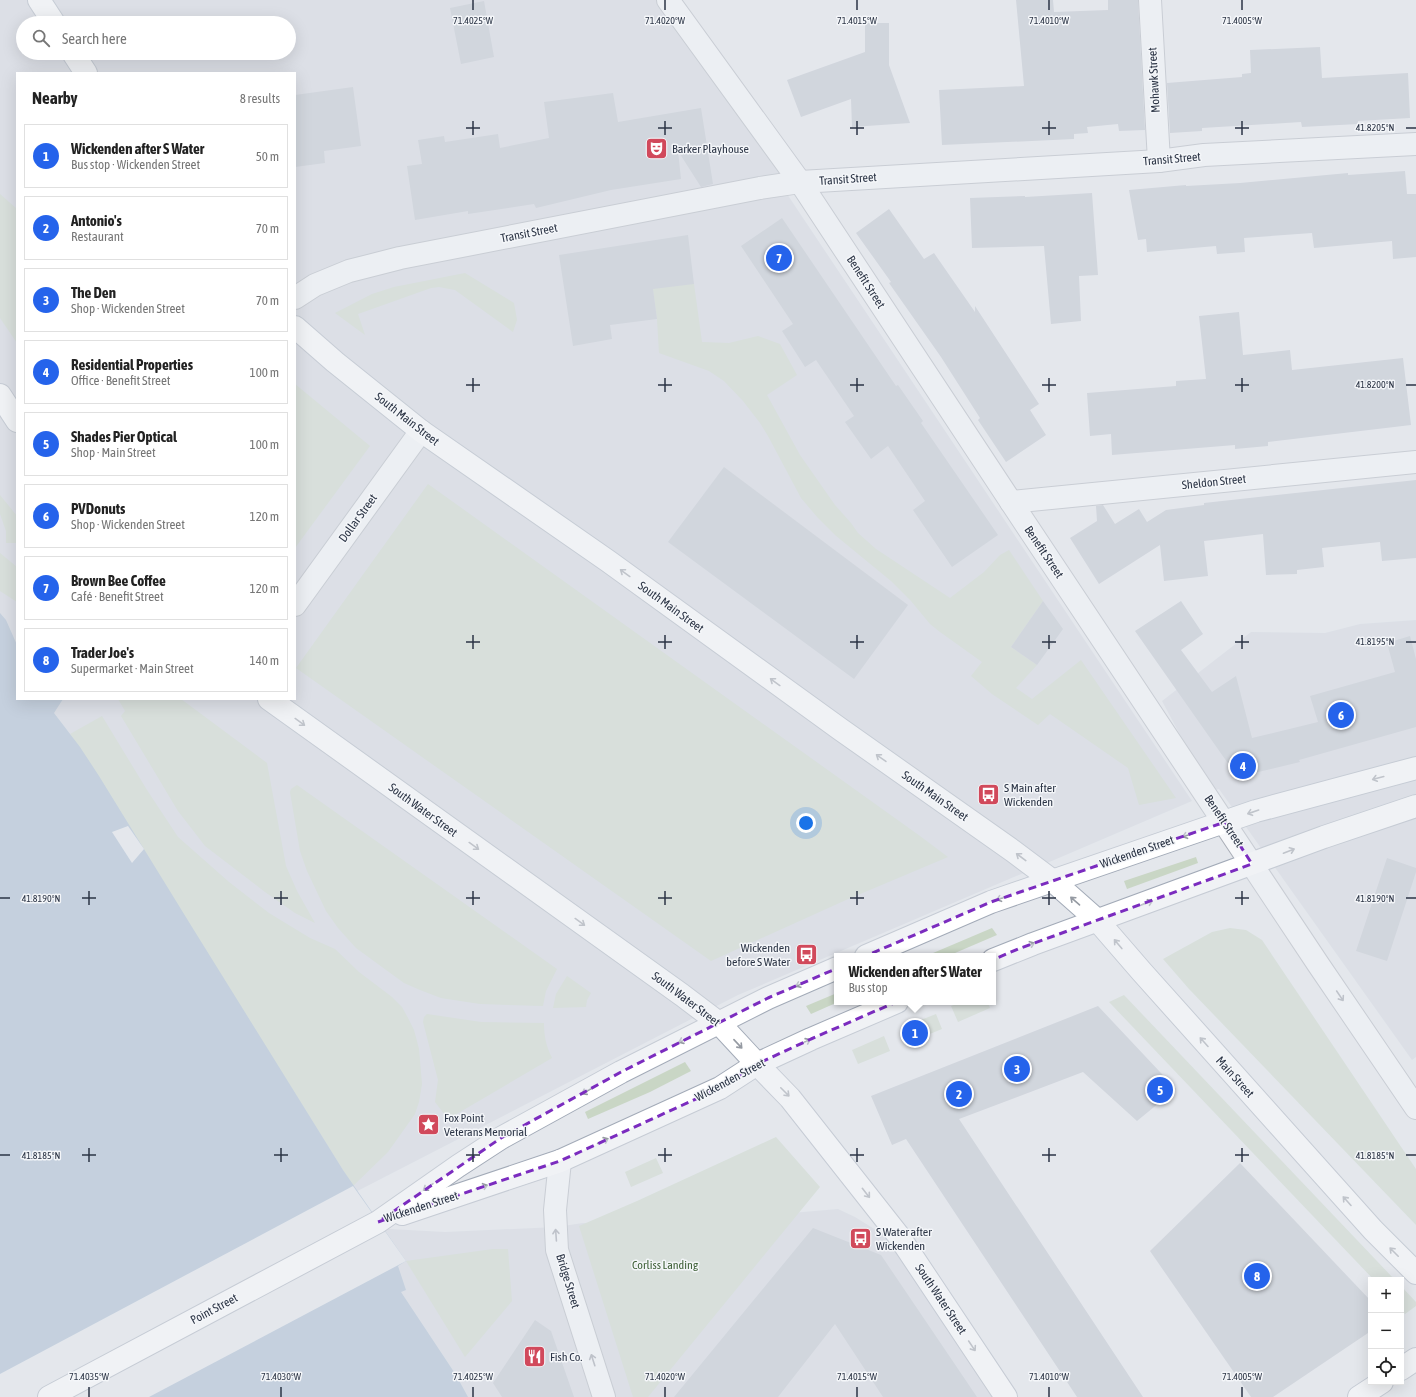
<!DOCTYPE html>
<html lang="en">
<head>
<meta charset="utf-8">
<style>
	:root { --surface:#fff; --page:#f2f2f2; --text:#222; --muted:#767676; --line:#e0e0e0; --accent:#2563eb }
	body { margin:0; font-family:"Asap Condensed",sans-serif; background:var(--page); color:var(--text) }
	.controls { position:absolute; right:12px; bottom:12px; display:grid; overflow:hidden; border-radius:0px; box-shadow:0 4px 16px #0002 }
	.controls button { width:36px; height:36px; display:grid; place-items:center; padding:0; border:0; border-bottom:1px solid var(--line); background:var(--surface); color:var(--text); font:20px sans-serif }
	.you { position:absolute; left:806px; top:823px; width:14px; height:14px; margin:-10px; border:3px solid #fff; border-radius:50%; background:#1a73e8; box-shadow:0 0 0 6px #1a73e833 }
	.badge { display:grid; place-items:center; width:26px; height:26px; border-radius:50%; background:var(--accent); color:#fff; font-size:13px; font-weight:700 }
	.pin { position:absolute; translate:-50% -50%; border:2px solid #fff; box-shadow:0 1px 4px #0006 }
	.popup { position:absolute; left:834px; top:953px; width:162px; height:52px; box-sizing:border-box; display:grid; place-content:center; border-radius:0px; background:var(--surface); filter:drop-shadow(0 1px 3px #0005); font-size:13px; white-space:nowrap; color:var(--muted) }
	.popup b { font-size:15px; color:var(--text) }
	.popup::after { content:''; position:absolute; left:50%; top:100%; margin-left:-8px; border:8px solid transparent; border-top-color:var(--surface) }
	.list { margin:0; padding:0; list-style:none }
	h2 { display:flex; justify-content:space-between; align-items:center; height:52px; margin:0; padding:0 16px; font-size:17px }
	h2 small { font-size:13px; font-weight:400; color:var(--muted) }
	.list li { display:grid; grid-template-columns:26px 1fr auto; gap:12px; align-items:center; box-sizing:border-box; height:64px; margin:0 8px 8px; padding:0 8px; border:1px solid var(--line); border-radius:0px }
	.list b { display:block; font-size:15px; white-space:nowrap }
	.list p { margin:0; font-size:13px; white-space:nowrap; color:var(--muted) }
	.list em { font-size:13px; font-style:normal; color:var(--muted) }
	.icon { flex:none; width:22px; height:22px; fill:none; stroke:currentColor; stroke-width:2; stroke-linecap:round; stroke-linejoin:round }
	.map { position:relative; flex:none; width:1416px; height:1397px; overflow:hidden }
	.search { position:absolute; background:var(--surface); box-shadow:0 4px 16px #0002; left:16px; top:16px; width:280px; height:44px; display:flex; align-items:center; gap:10px; box-sizing:border-box; padding:0 14px; border-radius:22px; color:var(--muted); font-size:15px }
	.panel { position:absolute; background:var(--surface); box-shadow:0 4px 16px #0002; left:16px; top:72px; width:280px; height:628px; border-radius:0px }
	.map>svg:first-child { display:block }
	.built { fill:#d2d6de; fill-rule:evenodd }
	.green { fill:#c9d6c5 }
	.water { fill:#9fb4cc }
	.pier { fill:#e4e7ec }
	.building { fill:#bbc0ca }
	.lines { fill:none; stroke-linecap:round; stroke-linejoin:round }
	.minor-casing { stroke:#a9aeb7; stroke-width:24 }
	.major-casing { stroke:#a3abb8; stroke-width:24 }
	.minor { stroke:#f7f8fa; stroke-width:22 }
	.major { stroke:#fff; stroke-width:22 }
	.oneway { stroke:#959aa2 }
	.oneway2 { stroke:#9196a0 }
	.marked { fill:none; stroke:#7b2cbf; stroke-width:3; stroke-dasharray:8 5; stroke-linejoin:round }
	.ticks { fill:none; stroke:#2b3445; stroke-width:1.5 }
	.labels { text-anchor:middle; stroke-width:3; stroke-linejoin:round; paint-order:stroke }
	.street-label { font-size:12px; fill:#2b3445; stroke:#f4f6f9 }
	.poi-label { font-size:12px; fill:#2b3445; stroke:#f4f6f9; text-anchor:start }
	.park-label { font-size:12px; fill:#3f6138; stroke:#f4f6f9 }
	.ticks-label { font-size:10px; text-anchor:middle; fill:#2b3445; stroke:#f4f6f9; stroke-width:3; stroke-linejoin:round; paint-order:stroke }
</style>
</head>
<body>
<div class="map">
<svg width="1416" height="1397" viewBox="0 0 1416 1397">
	<rect width="100%" height="100%" fill="#e4e7ec"/>
	<g class="built">
		<path d="M0,0H657L797,189L787,194L1192,801L738,995L0,1375ZM23,23H289V53H23ZM17,73H295V699H17Z"/>
		<polygon points="1416,620 1416,1057 1412,1060 1219,789 1210,791 1162,701 1251,632 1325,633 1360,624"/>
		<polygon points="838,1209 855,1217 916,1255 1007,1397 464,1397 399,1299 371,1228 445,1232 556,1227 583,1223 630,1225 709,1220"/>
	</g>
	<g class="green">
		<polygon points="0,194 17,209 17,343 0,318"/>
		<polygon points="649,262 694,284 702,342 729,343 758,336 780,344 797,375 767,395 800,455 835,505 851,523 858,533 876,549 950,598 984,572 1000,555 1009,550 1043,601 1011,647 1037,665 1016,688 1032,699 1081,660 1176,798 1139,805 1128,768 1050,714 1038,725 992,694 971,676 982,662 940,632 930,624 911,601 891,581 835,535 818,518 801,498 768,436 760,423 743,401 724,381 709,371 659,353 657,319"/>
		<polygon points="465,273 514,303 517,320 513,332 455,290 439,287 431,288 358,314 365,335 335,313 372,294 394,287"/>
		<polygon points="295,384 370,446 295,548"/>
		<polygon points="428,484 920,836 948,857 846,900 711,961 296,668"/>
		<polygon points="0,495 17,516 17,543 6,543 6,531 0,514"/>
		<polygon points="0,553 17,567 17,602 0,591"/>
		<polygon points="118,699 181,699 267,763 286,866 297,891 315,923 295,913 265,892 205,846 178,811 121,716 125,711"/>
		<polygon points="102,716 147,790 178,837 229,882 269,913 310,938 335,949 359,972 392,997 402,1007 408,1018 414,1030 419,1049 422,1084 419,1102 415,1114 388,1152 353,1186 70,734"/>
		<polygon points="297,785 557,969 546,991 543,1006 480,1004 441,998 420,990 404,983 356,948 338,928 326,911 307,871 300,851 290,792 291,789"/>
		<polygon points="1196,857 1198,863 1127,889 1124,881"/>
		<polygon points="992,928 997,935 948,956 926,956"/>
		<polygon points="1230,928 1246,930 1262,940 1416,1169 1416,1225 1189,989 1163,959 1212,932"/>
		<polygon points="567,976 591,993 587,1000 586,1007 553,1008 556,994"/>
		<polygon points="837,993 837,1002 838,1002 811,1014 806,1006"/>
		<polygon points="1124,995 1395,1280 1374,1280 1109,1002"/>
		<polygon points="962,1002 988,1002 990,1008 958,1022 951,1006"/>
		<path d="M427,1014L481,1022L544,1023C544,1036 546,1046 552,1058L448,1119L435,1102L438,1080L423,1022L424,1017Z"/>
		<polygon points="936,1014 942,1029 910,1042 903,1027"/>
		<polygon points="884,1036 890,1051 858,1064 852,1050"/>
		<polygon points="685,1062 691,1071 650,1092 588,1119 585,1112"/>
		<polygon points="776,1137 820,1187 648,1397 633,1397 579,1226 637,1201"/>
		<polygon points="656,1158 663,1173 631,1187 625,1172"/>
		<polygon points="493,1249 508,1249 512,1301 465,1357 406,1261"/>
		<polygon points="1401,1286 1416,1302 1416,1306 1405,1314 1401,1309"/>
	</g>
	<polygon class="water" points="0,613 6,620 17,645 17,699 63,699 54,713 80,747 99,776 192,927 343,1170 406,1261 398,1266 406,1290 401,1292 456,1375 468,1397 0,1397"/>
	<g class="pier">
		<polygon points="128,826 144,849 132,863 112,832"/>
		<polygon points="353,1186 406,1261 149,1397 0,1397 0,1374"/>
	</g>
	<g class="building">
		<polygon points="1016,0 1053,0 1054,12 1108,10 1108,0 1138,0 1145,130 1119,131 1118,124 1087,127 1088,133 1074,134 1074,139 942,145 939,90 1024,86"/>
		<polygon points="484,1 494,57 461,64 450,8"/>
		<polygon points="865,23 889,23 889,65 910,123 852,127 851,99 801,117 787,80 865,52"/>
		<polygon points="1320,47 1322,78 1408,73 1410,118 1358,121 1358,124 1302,127 1301,122 1202,128 1202,131 1170,133 1167,83 1242,77 1242,74 1251,73 1250,50"/>
		<polygon points="353,87 361,146 324,151 325,163 295,167 295,95"/>
		<polygon points="613,93 618,122 701,108 713,184 701,187 678,151 681,179 611,190 536,208 534,204 468,214 468,211 415,220 407,166 422,164 418,140 444,136 445,142 498,134 500,148 549,138 544,102"/>
		<polygon points="1405,171 1407,194 1416,194 1416,257 1393,259 1392,241 1314,248 1312,233 1244,238 1245,252 1217,254 1216,246 1147,252 1146,239 1138,240 1129,190 1186,185 1186,186 1240,183 1348,173 1348,175"/>
		<polygon points="1092,193 1098,275 1079,276 1081,321 1051,324 1044,246 972,248 970,198 1025,196 1025,197"/>
		<polygon points="889,209 924,259 934,253 975,312 975,306 1039,404 1030,410 1046,435 1006,462 978,420 980,418 941,357 889,283 891,282 856,233"/>
		<polygon points="782,218 896,386 898,385 923,421 921,423 998,535 952,567 913,510 925,501 888,446 871,459 845,422 854,416 816,360 805,367 782,331 793,324 741,246"/>
		<polygon points="688,235 694,284 653,289 657,319 610,325 612,339 573,346 559,255"/>
		<polygon points="1239,312 1243,355 1290,350 1292,370 1403,358 1411,425 1268,442 1268,446 1235,449 1235,445 1112,455 1111,434 1090,436 1087,393 1176,386 1176,381 1206,379 1199,316"/>
		<polygon points="724,467 908,605 854,679 668,542"/>
		<polygon points="1416,480 1416,558 1382,561 1380,542 1322,548 1324,567 1297,570 1297,574 1266,575 1263,534 1204,541 1208,576 1164,581 1160,545 1099,584 1070,538 1097,521 1096,506 1103,505 1115,524 1139,509 1147,522 1166,510 1204,505 1204,503"/>
		<polygon points="1043,601 1063,629 1037,665 1011,647"/>
		<polygon points="1181,601 1203,634 1181,650 1212,692 1236,676 1252,738 1318,722 1310,696 1395,672 1387,643 1410,636 1416,659 1416,727 1299,760 1300,762 1254,773 1243,773 1234,768 1227,762 1135,631"/>
		<polygon points="1387,858 1416,868 1416,872 1387,961 1356,951"/>
		<polygon points="1098,1006 1176,1089 1137,1121 1083,1072 959,1119 1143,1397 1077,1397 906,1139 892,1145 871,1096"/>
		<polygon points="1240,1163 1371,1301 1371,1331 1273,1397 1251,1397 1150,1251"/>
		<polygon points="813,1228 881,1255 977,1397 883,1397 835,1324 778,1397 674,1397"/>
		<polygon points="535,1320 551,1331 574,1397 502,1397 493,1383"/>
	</g>
	<g class="lines">
		<defs>
			<g id="minor">
				<polyline points="668,0 800,182 1011,502 1318,964 1416,1108"/>
				<polyline points="1150,0 1159,161"/>
				<polyline points="295,298 315,285 349,271 400,258 760,188 800,182 1159,161 1204,155 1416,144"/>
				<polyline points="1011,502 1416,462"/>
				<polyline points="295,605 421,431"/>
				<polyline points="560,1161 555,1210 557,1250 604,1397"/>
			</g>
			<g id="major">
				<polyline points="39,0 54,23"/>
				<polyline points="73,53 86,73"/>
				<polyline points="295,327 335,362 421,431 608,561 840,729 1013,851 1053,881 1097,920 1142,972 1373,1230 1416,1273"/>
				<polyline points="0,395 17,421"/>
				<polyline points="269,699 682,995 719,1023 757,1064 790,1098 898,1235 1006,1397"/>
				<polyline points="866,956 991,902 1256,811 1416,768"/>
				<polyline points="993,960 1033,944 1324,837 1416,806"/>
				<polyline points="402,1214 560,1161 720,1088 757,1064 811,1039 897,1002"/>
				<polyline points="1401,1369 1416,1359"/>
				<polyline points="49,1397 378,1222 458,1166 501,1138 621,1072 768,998 837,968"/>
				<polyline points="1359,1397 1382,1382"/>
			</g>
		</defs>
		<use href="#minor" class="minor-casing"/>
		<use href="#major" class="major-casing"/>
		<use href="#minor" class="minor"/>
		<use href="#major" class="major"/>
	</g>
	<defs><path id="oneway-shaft" d="M-6 0H5M1.5-3L5.5 0L1.5 3" fill="none" stroke-width="1.6" stroke-linecap="round" stroke-linejoin="round"/></defs>
	<g class="oneway">
		<use href="#oneway-shaft" transform="translate(625 573) rotate(-144)"/>
		<use href="#oneway-shaft" transform="translate(775 682) rotate(-144)"/>
		<use href="#oneway-shaft" transform="translate(300 722) rotate(36)"/>
		<use href="#oneway-shaft" transform="translate(881 758) rotate(-145)"/>
		<use href="#oneway-shaft" transform="translate(1378 778) rotate(165)"/>
		<use href="#oneway-shaft" transform="translate(1253 812) rotate(161)"/>
		<use href="#oneway-shaft" transform="translate(1188 835) rotate(161)"/>
		<use href="#oneway-shaft" transform="translate(474 846) rotate(36)"/>
		<use href="#oneway-shaft" transform="translate(1289 851) rotate(-21)"/>
		<use href="#oneway-shaft" transform="translate(1021 857) rotate(-143)"/>
		<use href="#oneway-shaft" transform="translate(1002 898) rotate(161)"/>
		<use href="#oneway-shaft" transform="translate(1075 901) rotate(-139)"/>
		<use href="#oneway-shaft" transform="translate(1147 903) rotate(-20)"/>
		<use href="#oneway-shaft" transform="translate(580 922) rotate(36)"/>
		<use href="#oneway-shaft" transform="translate(1118 944) rotate(-130)"/>
		<use href="#oneway-shaft" transform="translate(1029 945) rotate(-21)"/>
		<use href="#oneway-shaft" transform="translate(801 984) rotate(157)"/>
		<use href="#oneway-shaft" transform="translate(684 1040) rotate(155)"/>
		<use href="#oneway-shaft" transform="translate(805 1042) rotate(-25)"/>
		<use href="#oneway-shaft" transform="translate(1204 1042) rotate(-132)"/>
		<use href="#oneway-shaft" transform="translate(738 1044) rotate(47)"/>
		<use href="#oneway-shaft" transform="translate(587 1091) rotate(150)"/>
		<use href="#oneway-shaft" transform="translate(785 1092) rotate(45)"/>
		<use href="#oneway-shaft" transform="translate(603 1141) rotate(-25)"/>
		<use href="#oneway-shaft" transform="translate(428 1187) rotate(145)"/>
		<use href="#oneway-shaft" transform="translate(482 1187) rotate(-18)"/>
		<use href="#oneway-shaft" transform="translate(866 1193) rotate(52)"/>
		<use href="#oneway-shaft" transform="translate(1347 1201) rotate(-132)"/>
		<use href="#oneway-shaft" transform="translate(1394 1252) rotate(-135)"/>
		<use href="#oneway-shaft" transform="translate(972 1346) rotate(56)"/>
	</g>
	<g class="oneway2">
		<use href="#oneway-shaft" transform="translate(1340 996) rotate(56)"/>
		<use href="#oneway-shaft" transform="translate(556 1235) rotate(-94)"/>
		<use href="#oneway-shaft" transform="translate(593 1360) rotate(-108)"/>
	</g>
	<path d="M0 0H1416V1397H0ZM1225,822L1252,864L1018,949L811,1039L757,1064L720,1088L560,1161L378,1222L501,1138L621,1072L768,998L991,902Z" fill="#e4e7ec" fill-opacity=".55" fill-rule="evenodd"/>
	<path class="marked" d="M1225,822L1252,864L1018,949L811,1039L757,1064L720,1088L560,1161L378,1222L501,1138L621,1072L768,998L991,902Z"/>
	<path class="ticks" d="M473,0V10M665,0V10M857,0V10M1049,0V10M1242,0V10M473,121V135M665,121V135M857,121V135M1049,121V135M1242,121V135M466,128H480M658,128H672M850,128H864M1042,128H1056M1235,128H1249M1406,128H1416M473,378V392M665,378V392M857,378V392M1049,378V392M1242,378V392M466,385H480M658,385H672M850,385H864M1042,385H1056M1235,385H1249M1406,385H1416M473,635V649M665,635V649M857,635V649M1049,635V649M1242,635V649M466,642H480M658,642H672M850,642H864M1042,642H1056M1235,642H1249M1406,642H1416M89,891V905M281,891V905M473,891V905M665,891V905M857,891V905M1049,891V905M1242,891V905M0,898H10M82,898H96M274,898H288M466,898H480M658,898H672M850,898H864M1042,898H1056M1235,898H1249M1406,898H1416M89,1148V1162M281,1148V1162M473,1148V1162M665,1148V1162M857,1148V1162M1049,1148V1162M1242,1148V1162M0,1155H10M82,1155H96M274,1155H288M466,1155H480M658,1155H672M850,1155H864M1042,1155H1056M1235,1155H1249M1406,1155H1416M89,1387V1397M281,1387V1397M473,1387V1397M665,1387V1397M857,1387V1397M1049,1387V1397M1242,1387V1397"/>
	<defs>
		<symbol id="theatre-square" viewBox="-11 -11 22 22"><rect x="-9" y="-9" width="18" height="18" rx="4" fill="#d1495b" stroke="#f4f6f9"/><path d="M-5-5.5Q0-4 5-5.5V0Q5 5 0 6Q-5 5-5 0ZM-3.3-2.5H-1v1.5H-3.3ZM1-2.5H3.3v1.5H1ZM-2.8 1Q0 5.5 2.8 1Z" fill="#fff"/></symbol>
		<symbol id="bus-square" viewBox="-11 -11 22 22"><rect x="-9" y="-9" width="18" height="18" rx="4" fill="#d1495b" stroke="#f4f6f9"/><path d="M-5-6H5V4H4V6H2V4H-2V6H-4V4H-5ZM-3.5-4V0h7V-4ZM-3.5 1.2v1.5H-2V1.2ZM2 1.2v1.5H3.5V1.2Z" fill="#fff"/></symbol>
		<symbol id="sight-square" viewBox="-11 -11 22 22"><rect x="-9" y="-9" width="18" height="18" rx="4" fill="#d1495b" stroke="#f4f6f9"/><path d="M0-6L1.8-2.2L6-1.7L2.9 1.2L3.7 5.4L0 3.3L-3.7 5.4L-2.9 1.2L-6-1.7L-1.8-2.2Z" fill="#fff"/></symbol>
		<symbol id="restaurant-square" viewBox="-11 -11 22 22"><rect x="-9" y="-9" width="18" height="18" rx="4" fill="#d1495b" stroke="#f4f6f9"/><path d="M-5-6h1v4h1v-4h1v4h1v-4h1v5L-1.5 .5V6h-2V.5L-5-1ZM5-6V6H3V1.5H1.5Q1.5-4 5-6Z" fill="#fff"/></symbol>
	</defs>
	<g fill-rule="evenodd">
		<use href="#theatre-square" x="644" y="136" width="25" height="25"/>
		<use href="#bus-square" x="976" y="782" width="25" height="25"/>
		<use href="#bus-square" x="794" y="942" width="25" height="25"/>
		<use href="#sight-square" x="416" y="1112" width="25" height="25"/>
		<use href="#bus-square" x="848" y="1226" width="25" height="25"/>
		<use href="#restaurant-square" x="522" y="1344" width="25" height="25"/>
	</g>
	<g class="labels">
		<g class="street-label">
			<text transform="translate(1154 80) rotate(-93)" y="4">Mohawk Street</text>
			<text transform="translate(1172 159) rotate(-5)" y="4">Transit Street</text>
			<text transform="translate(848 179) rotate(-4)" y="4">Transit Street</text>
			<text transform="translate(529 233) rotate(-11)" y="4">Transit Street</text>
			<text transform="translate(866 282) rotate(57)" y="4">Benefit Street</text>
			<text transform="translate(407 419) rotate(38)" y="4">South Main Street</text>
			<text transform="translate(1214 482) rotate(-6)" y="4">Sheldon Street</text>
			<text transform="translate(358 518) rotate(-54)" y="4">Dollar Street</text>
			<text transform="translate(1044 552) rotate(56)" y="4">Benefit Street</text>
			<text transform="translate(671 607) rotate(36)" y="4">South Main Street</text>
			<text transform="translate(935 796) rotate(35)" y="4">South Main Street</text>
			<text transform="translate(423 810) rotate(36)" y="4">South Water Street</text>
			<text transform="translate(1224 821) rotate(56)" y="4">Benefit Street</text>
			<text transform="translate(1137 852) rotate(-19)" y="4">Wickenden Street</text>
			<text transform="translate(686 999) rotate(37)" y="4">South Water Street</text>
			<text transform="translate(1235 1077) rotate(48)" y="4">Main Street</text>
			<text transform="translate(730 1080) rotate(-28)" y="4">Wickenden Street</text>
			<text transform="translate(421 1207) rotate(-18)" y="4">Wickenden Street</text>
			<text transform="translate(568 1281) rotate(73)" y="4">Bridge Street</text>
			<text transform="translate(941 1299) rotate(56)" y="4">South Water Street</text>
			<text transform="translate(214 1309) rotate(-28)" y="4">Point Street</text>
		</g>
		<g class="poi-label">
			<text x="672" y="153">Barker Playhouse</text>
			<text x="1004" y="792">S Main after<tspan x="1004" dy="14">Wickenden</tspan></text>
			<text x="790" y="952" text-anchor="end">Wickenden<tspan x="790" dy="14">before S Water</tspan></text>
			<text x="444" y="1122">Fox Point<tspan x="444" dy="14">Veterans Memorial</tspan></text>
			<text x="876" y="1236">S Water after<tspan x="876" dy="14">Wickenden</tspan></text>
			<text x="550" y="1361">Fish Co.</text>
		</g>
		<g class="park-label">
			<text x="665" y="1269">Corliss Landing</text>
		</g>
	</g>
	<g class="ticks-label">
		<text x="473" y="24">71.4025°W</text>
		<text x="665" y="24">71.4020°W</text>
		<text x="857" y="24">71.4015°W</text>
		<text x="1049" y="24">71.4010°W</text>
		<text x="1242" y="24">71.4005°W</text>
		<text x="1375" y="131">41.8205°N</text>
		<text x="1375" y="388">41.8200°N</text>
		<text x="1375" y="645">41.8195°N</text>
		<text x="41" y="902">41.8190°N</text>
		<text x="1375" y="902">41.8190°N</text>
		<text x="41" y="1159">41.8185°N</text>
		<text x="1375" y="1159">41.8185°N</text>
		<text x="89" y="1380">71.4035°W</text>
		<text x="281" y="1380">71.4030°W</text>
		<text x="473" y="1380">71.4025°W</text>
		<text x="665" y="1380">71.4020°W</text>
		<text x="857" y="1380">71.4015°W</text>
		<text x="1049" y="1380">71.4010°W</text>
		<text x="1242" y="1380">71.4005°W</text>
	</g>
</svg>
<div class="controls">
<button>+</button>
<button>−</button>
<button><svg class="icon" aria-label="locate" viewBox="0 0 24 24"><circle cx="12" cy="12" r="6"/><path d="M12 2v4M12 18v4M2 12h4M18 12h4"/></svg></button>
</div>
<div class="you"></div>
<div class="pin badge" style="left:915px;top:1033px">1</div>
<div class="popup"><b>Wickenden after S Water</b>Bus stop</div>
<div class="pin badge" style="left:959px;top:1094px">2</div>
<div class="pin badge" style="left:1017px;top:1069px">3</div>
<div class="pin badge" style="left:1243px;top:766px">4</div>
<div class="pin badge" style="left:1160px;top:1090px">5</div>
<div class="pin badge" style="left:1341px;top:715px">6</div>
<div class="pin badge" style="left:779px;top:258px">7</div>
<div class="pin badge" style="left:1257px;top:1276px">8</div>
<div class="search"><svg class="icon" aria-label="search" viewBox="0 0 24 24"><circle cx="10" cy="10" r="6"/><path d="M15 15l6 6"/></svg>Search here</div>
<section class="panel">
<h2>Nearby<small>8 results</small></h2>
<ul class="list">
<li><span class="badge">1</span><div><b>Wickenden after S Water</b><p>Bus stop · Wickenden Street</p></div><em>50 m</em></li>
<li><span class="badge">2</span><div><b>Antonio's</b><p>Restaurant</p></div><em>70 m</em></li>
<li><span class="badge">3</span><div><b>The Den</b><p>Shop · Wickenden Street</p></div><em>70 m</em></li>
<li><span class="badge">4</span><div><b>Residential Properties</b><p>Office · Benefit Street</p></div><em>100 m</em></li>
<li><span class="badge">5</span><div><b>Shades Pier Optical</b><p>Shop · Main Street</p></div><em>100 m</em></li>
<li><span class="badge">6</span><div><b>PVDonuts</b><p>Shop · Wickenden Street</p></div><em>120 m</em></li>
<li><span class="badge">7</span><div><b>Brown Bee Coffee</b><p>Café · Benefit Street</p></div><em>120 m</em></li>
<li><span class="badge">8</span><div><b>Trader Joe's</b><p>Supermarket · Main Street</p></div><em>140 m</em></li>
</ul>
</section>
</div>
</body>
</html>
